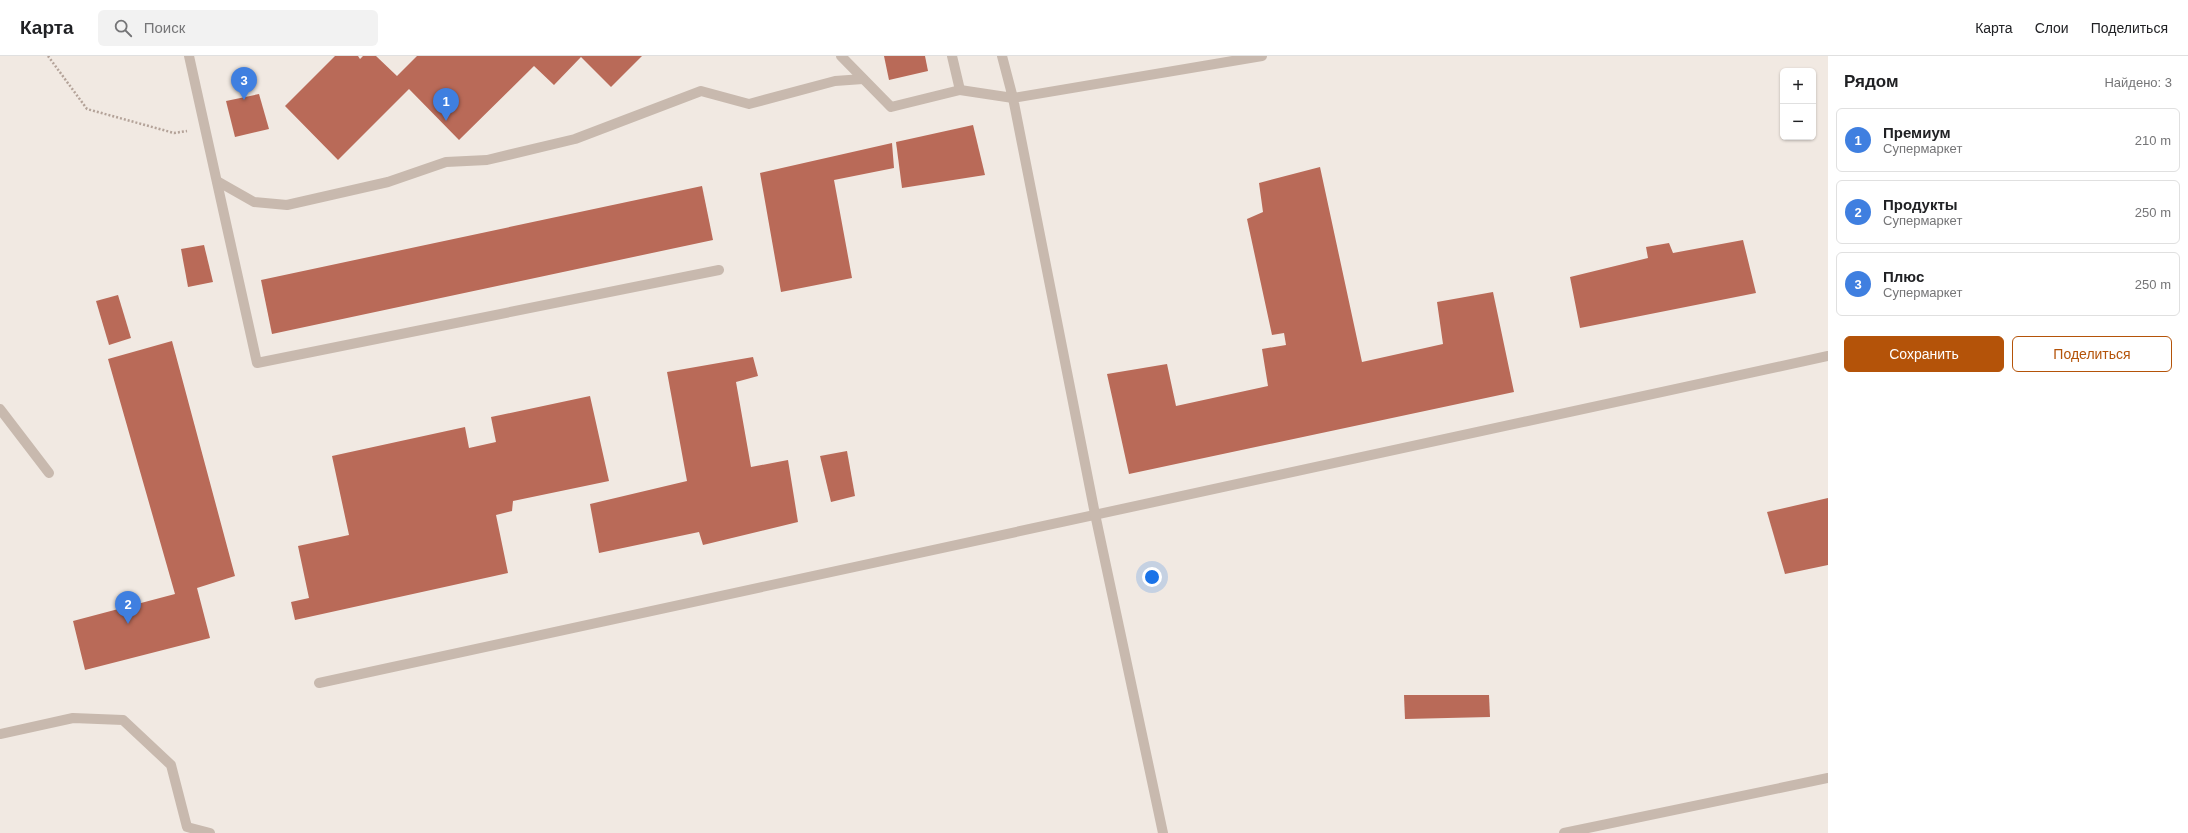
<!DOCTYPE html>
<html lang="ru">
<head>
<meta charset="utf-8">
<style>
	:root { --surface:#fff; --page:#f2f2f2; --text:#202124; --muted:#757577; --line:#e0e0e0; --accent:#b45309 }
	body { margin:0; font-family:Helvetica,sans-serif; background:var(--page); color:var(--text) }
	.controls { position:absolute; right:12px; top:12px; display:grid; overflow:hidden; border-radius:6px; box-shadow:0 1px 3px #0004 }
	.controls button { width:36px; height:36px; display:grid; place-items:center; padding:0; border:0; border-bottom:1px solid var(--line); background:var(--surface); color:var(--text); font:20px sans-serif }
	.you { position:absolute; left:1152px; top:521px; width:14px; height:14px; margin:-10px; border:3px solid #fff; border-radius:50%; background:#1a73e8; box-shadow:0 0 0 6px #1a73e833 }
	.badge { display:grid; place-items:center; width:26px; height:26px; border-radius:50%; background:var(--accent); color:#fff; font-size:13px; font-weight:700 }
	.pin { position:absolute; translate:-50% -33px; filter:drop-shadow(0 1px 2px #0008) }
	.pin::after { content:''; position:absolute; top:21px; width:14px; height:12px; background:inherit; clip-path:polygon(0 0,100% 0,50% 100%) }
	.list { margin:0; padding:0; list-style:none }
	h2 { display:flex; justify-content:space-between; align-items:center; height:52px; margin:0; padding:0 16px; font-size:17px }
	h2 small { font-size:13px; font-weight:400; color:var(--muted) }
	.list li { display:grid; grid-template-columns:26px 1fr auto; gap:12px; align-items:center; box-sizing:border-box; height:64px; margin:0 8px 8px; padding:0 8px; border:1px solid var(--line); border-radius:6px }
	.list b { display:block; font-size:15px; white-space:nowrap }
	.list p { margin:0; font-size:13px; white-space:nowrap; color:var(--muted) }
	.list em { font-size:13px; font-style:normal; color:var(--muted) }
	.actions { display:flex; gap:8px; padding:12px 16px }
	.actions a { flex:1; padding:9px 0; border:1px solid var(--accent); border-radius:6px; text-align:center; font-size:14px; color:var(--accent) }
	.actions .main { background:var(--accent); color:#fff }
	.icon { flex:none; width:22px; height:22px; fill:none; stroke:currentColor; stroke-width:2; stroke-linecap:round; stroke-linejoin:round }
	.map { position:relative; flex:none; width:1828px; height:777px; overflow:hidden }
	header { display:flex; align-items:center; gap:24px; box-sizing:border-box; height:56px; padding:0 20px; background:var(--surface); border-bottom:1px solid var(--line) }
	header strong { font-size:19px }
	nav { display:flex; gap:22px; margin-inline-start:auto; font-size:14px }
	.search { width:280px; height:36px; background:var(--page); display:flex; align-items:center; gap:10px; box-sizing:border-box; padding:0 14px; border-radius:6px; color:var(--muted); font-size:15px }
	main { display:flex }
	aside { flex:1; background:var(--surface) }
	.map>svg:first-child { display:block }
	.building { fill:#b96a58 }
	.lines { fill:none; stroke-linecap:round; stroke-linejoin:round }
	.path { stroke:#b4a399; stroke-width:2.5; stroke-dasharray:2 2; stroke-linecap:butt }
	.service { stroke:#c8b9ae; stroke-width:10 }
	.minor { stroke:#c8b9ae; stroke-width:10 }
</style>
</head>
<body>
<header>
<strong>Карта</strong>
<div class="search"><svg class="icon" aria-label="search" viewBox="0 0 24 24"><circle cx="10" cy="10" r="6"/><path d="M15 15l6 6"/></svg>Поиск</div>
<nav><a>Карта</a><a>Слои</a><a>Поделиться</a></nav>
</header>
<main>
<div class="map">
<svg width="1828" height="777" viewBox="0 0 1828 777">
	<rect width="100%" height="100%" fill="#f1e9e2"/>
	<g class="building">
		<polygon points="335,0 358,0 360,3 363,0 376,0 397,20 417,0 642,0 611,31 581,1 554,29 534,10 459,84 409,33 338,104 285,50"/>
		<polygon points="884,0 925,0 928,15 889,24"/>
		<polygon points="259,38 269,73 235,81 226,45"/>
		<polygon points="973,69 985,119 902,132 896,86"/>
		<polygon points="892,87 894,112 834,124 852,222 781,236 760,117"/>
		<polygon points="1320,111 1362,306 1443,288 1437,246 1493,236 1514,336 1129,418 1107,318 1167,308 1176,350 1268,330 1262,293 1286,289 1284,277 1272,279 1247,163 1263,156 1259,127"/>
		<polygon points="702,130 713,184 272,278 261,224"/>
		<polygon points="1743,184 1756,237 1580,272 1570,221 1648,202 1646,191 1669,187 1673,197"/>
		<polygon points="204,189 213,226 188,231 181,193"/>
		<polygon points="118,239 131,282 109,289 96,245"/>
		<polygon points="172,285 235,520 197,532 210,582 85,614 73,565 175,538 108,303"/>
		<polygon points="753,301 758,320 736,326 751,411 788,404 798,466 703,489 699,476 599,497 590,448 687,425 667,316"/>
		<polygon points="590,340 609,425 513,445 512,455 496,459 508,517 295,564 291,546 309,542 298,490 349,479 332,400 465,371 469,392 496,386 491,361"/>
		<polygon points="847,395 855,440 831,446 820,400"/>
		<polygon points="1828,442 1828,509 1785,518 1767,456"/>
		<polygon points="1404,639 1489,639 1490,661 1405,663"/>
	</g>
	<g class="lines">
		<polyline class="path" points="48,0 87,53 174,77 187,75"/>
		<g class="service">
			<polyline points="189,0 257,307 719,214"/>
			<polyline points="841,0 891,51 960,34 952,0"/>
			<polyline points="960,34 1013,42 1002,0"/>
			<polyline points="217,125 254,146 287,149 388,126 446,106 487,104 575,83 701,35 749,48 835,25 863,23"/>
			<polyline points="0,353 49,417"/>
			<polyline points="319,627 1828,300"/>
			<polyline points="1163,777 1095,458 1013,42 1262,0"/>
			<polyline points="1564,777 1828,722"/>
		</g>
		<polyline class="minor" points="0,678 73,662 123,664 171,709 187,771 210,777"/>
	</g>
</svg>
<div class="controls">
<button>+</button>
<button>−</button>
</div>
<div class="you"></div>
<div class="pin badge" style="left:446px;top:65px;background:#3f7fe0">1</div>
<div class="pin badge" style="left:128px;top:568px;background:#3f7fe0">2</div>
<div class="pin badge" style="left:244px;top:44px;background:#3f7fe0">3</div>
</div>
<aside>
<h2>Рядом<small>Найдено: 3</small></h2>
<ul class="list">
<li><span class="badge" style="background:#3f7fe0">1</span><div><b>Премиум</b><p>Супермаркет</p></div><em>210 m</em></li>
<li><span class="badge" style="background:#3f7fe0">2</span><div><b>Продукты</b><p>Супермаркет</p></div><em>250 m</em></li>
<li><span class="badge" style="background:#3f7fe0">3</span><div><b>Плюс</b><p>Супермаркет</p></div><em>250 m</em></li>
</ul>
<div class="actions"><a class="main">Сохранить</a><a>Поделиться</a></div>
</aside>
</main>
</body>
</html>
